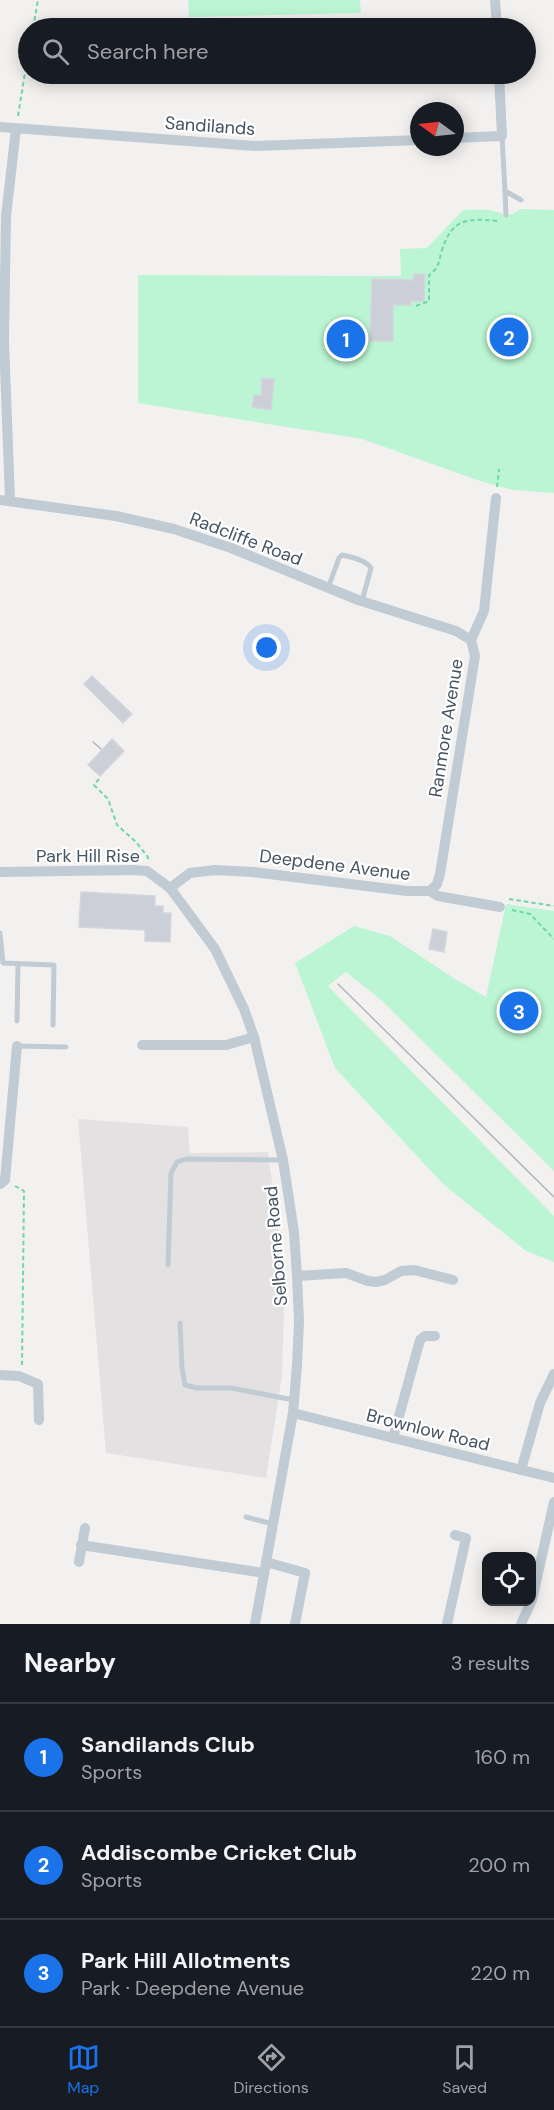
<!DOCTYPE html>
<html lang="en">
<head>
<meta charset="utf-8">
<style>
	:root { --surface:#171b24; --page:#20242c; --text:#f1f3f6; --muted:#9ea1a6; --line:#363941; --accent:#1a73e8 }
	body { margin:0; font-family:"DM Sans",sans-serif; background:var(--page); color:var(--text) }
	.controls { position:absolute; right:18px; bottom:18px; display:grid; overflow:hidden; border-radius:12px; box-shadow:0 3px 15px #0003 }
	.controls button { width:54px; height:54px; display:grid; place-items:center; padding:0; border:0; border-bottom:2px solid var(--line); background:var(--surface); color:var(--text); font:30px sans-serif }
	.compass { position:absolute; left:410px; top:102px; width:54px; height:54px; border-radius:50%; background:var(--surface); box-shadow:0 3px 15px #0003; rotate:285deg }
	.you { position:absolute; left:267px; top:648px; width:21px; height:21px; margin:-15px; border:4px solid #fff; border-radius:50%; background:#1a73e8; box-shadow:0 0 0 9px #1a73e833 }
	.badge { display:grid; place-items:center; width:39px; height:39px; border-radius:50%; background:var(--accent); color:#fff; font-size:20px; font-weight:700 }
	.pin { position:absolute; translate:-50% -50%; border:3px solid #fff; box-shadow:0 2px 6px #0006 }
	.list { margin:0; padding:0; list-style:none }
	h2 { display:flex; justify-content:space-between; align-items:center; height:78px; margin:0; padding:0 24px; font-size:26px }
	h2 small { font-size:20px; font-weight:400; color:var(--muted) }
	.list li { display:grid; grid-template-columns:39px 1fr auto; gap:18px; align-items:center; box-sizing:border-box; height:108px; padding:0 24px; border-top:2px solid var(--line) }
	.list b { display:block; font-size:22px; white-space:nowrap }
	.list p { margin:0; font-size:20px; white-space:nowrap; color:var(--muted) }
	.list em { font-size:20px; font-style:normal; color:var(--muted) }
	.icon { flex:none; width:33px; height:33px; fill:none; stroke:currentColor; stroke-width:2; stroke-linecap:round; stroke-linejoin:round }
	.map { position:relative; flex:none; width:554px; height:1624px; overflow:hidden }
	.search { position:absolute; background:var(--surface); box-shadow:0 3px 15px #0003; left:18px; right:18px; top:18px; height:66px; display:flex; align-items:center; gap:15px; box-sizing:border-box; padding:0 21px; border-radius:33px; color:var(--muted); font-size:22px }
	.sheet { height:402px; background:var(--surface) }
	nav { display:flex; justify-content:space-around; align-items:center; box-sizing:border-box; height:84px; border-top:2px solid var(--line); background:var(--surface); font-size:16px; color:var(--muted) }
	nav a { display:grid; justify-items:center; gap:3px }
	nav .on { color:var(--accent) }
	.map>svg:first-child { display:block }
	.education { fill:#e4e1e2 }
	.green { fill:#bbf5d3 }
	.building { fill:#cccfd7; stroke:#d4d6dd; stroke-width:1.5 }
	.lines { fill:none; stroke-linecap:round; stroke-linejoin:round }
	.path { stroke:#6fd7a7; stroke-width:2; stroke-dasharray:4.5 3; stroke-linecap:butt }
	.service { stroke:#c0cbd4; stroke-width:5 }
	.minor { stroke:#c0cbd4; stroke-width:10 }
	.tram { stroke:#b2b5bc; stroke-width:1.5 }
	.labels { text-anchor:middle; stroke-width:4.5; stroke-linejoin:round; paint-order:stroke }
	.street-label { font-size:18px; fill:#465361; stroke:#fff }
</style>
</head>
<body>
<div class="map">
<svg width="554" height="1624" viewBox="0 0 554 1624">
	<rect width="100%" height="100%" fill="#f3f1f0"/>
	<polygon class="education" points="78,1119 188,1127 190,1153 268,1152 285,1277 282,1376 266,1478 106,1453"/>
	<g class="green">
		<polygon points="188,0 360,0 361,13 189,17"/>
		<path d="M521,209L554,210V493L513,490L483,482L362,439L138,403V275L401,276L400,249L427,248L463,210C471,210 480,209 488,210C503,212 506,220 521,209Z"/>
		<polygon points="506,904 554,911 554,1171 381,1000 346,972 328,986 554,1216 554,1262 526,1251 443,1184 335,1068 295,963 354,926 390,936 455,979 486,997"/>
	</g>
	<g class="building">
		<polygon points="414,274 425,274 424,301 411,301 411,305 393,305 393,341 370,341 372,279 414,280"/>
		<polygon points="262,378 274,379 271,410 252,407 254,395 261,396"/>
		<polygon points="92,676 132,714 123,723 84,684"/>
		<polygon points="112,739 124,751 100,776 88,765"/>
		<polygon points="81,892 155,896 155,906 163,906 163,913 171,913 170,942 145,941 145,930 79,927"/>
		<polygon points="433,929 447,932 444,952 429,949"/>
	</g>
	<g class="lines">
		<g class="path">
			<polyline points="33,28 38,0"/>
			<polyline points="18,116 28,54"/>
			<path d="M416,306L429,301V275C440,267 438,263 442,250C452,218 468,218 498,221"/>
			<polyline points="497,487 499,469"/>
			<polyline points="99,779 94,785 108,799 117,825 136,842 148,857 148,860"/>
			<polyline points="509,899 554,906"/>
			<polyline points="512,910 530,914 554,939"/>
			<polyline points="15,1186 24,1191 22,1365"/>
		</g>
		<g class="service">
			<polyline points="502,136 505,191 521,200"/>
			<polyline points="505,191 506,215"/>
			<path d="M328,588L339,558L342,555C352,557 366,560 371,568L362,601"/>
			<polyline points="0,933 3,963 54,965 53,1025"/>
			<polyline points="17,1021 18,964"/>
			<polyline points="17,1046 66,1047"/>
			<polyline points="168,1265 171,1173 177,1162 186,1159 283,1160"/>
			<polyline points="180,1323 182,1368 185,1385 197,1388 231,1388 294,1400"/>
			<polyline points="246,1517 273,1524"/>
		</g>
		<g class="minor">
			<polyline points="495,0 497,28"/>
			<polyline points="0,127 255,146 419,140"/>
			<polyline points="455,138 502,136 499,74"/>
			<polyline points="0,500 116,516 174,529 231,548 358,600 456,631 471,640"/>
			<polyline points="10,500 4,341 6,216 16,129"/>
			<polyline points="0,872 133,870 147,871 170,888 215,949 244,1009 254,1037 283,1160 294,1232 297,1276 299,1321 297,1365 293,1413 255,1624"/>
			<polyline points="170,888 190,873 215,870 253,872 407,891 430,891 438,896 500,907"/>
			<polyline points="430,891 437,884 440,874 475,656 471,640 484,611 496,498"/>
			<polyline points="142,1045 226,1045 254,1037"/>
			<polyline points="0,1184 5,1180 17,1046"/>
			<polyline points="297,1276 346,1273 368,1281 376,1282 385,1280 401,1271 414,1270 453,1280"/>
			<polyline points="0,1375 19,1376 38,1384 39,1420"/>
			<polyline points="293,1413 554,1478"/>
			<polyline points="393,1438 420,1340 425,1336 435,1336"/>
			<polyline points="521,1470 540,1403 554,1374"/>
			<polyline points="81,1545 264,1573"/>
			<polyline points="79,1562 85,1528"/>
			<polyline points="266,1562 305,1573 295,1624"/>
			<polyline points="532,1600 554,1502"/>
			<polyline points="447,1624 466,1538 455,1535"/>
			<polyline points="521,1624 531,1602"/>
		</g>
		<g class="tram">
			<polyline points="93,742 101,749"/>
			<polyline points="338,984 554,1197"/>
		</g>
	</g>
	<g class="labels">
		<g class="street-label">
			<text transform="translate(210 126) rotate(4)" y="6">Sandilands</text>
			<text transform="translate(246 539) rotate(21)" y="6">Radcliffe Road</text>
			<text transform="translate(446 728) rotate(-81)" y="6">Ranmore Avenue</text>
			<text x="88" y="862">Park Hill Rise</text>
			<text transform="translate(335 865) rotate(7)" y="6">Deepdene Avenue</text>
			<text transform="translate(276 1246) rotate(-95)" y="6">Selborne Road</text>
			<text transform="translate(428 1430) rotate(14)" y="6">Brownlow Road</text>
		</g>
	</g>
</svg>
<div class="controls">
<button><svg class="icon" aria-label="locate" viewBox="0 0 24 24"><circle cx="12" cy="12" r="6"/><path d="M12 2v4M12 18v4M2 12h4M18 12h4"/></svg></button>
</div>
<svg class="compass" viewBox="-18 -18 36 36"><path d="M0-13l5 13h-10z" fill="#e53935"/><path d="M0 13l5-13h-10z" fill="#9ea1a6"/></svg>
<div class="you"></div>
<div class="pin badge" style="left:346px;top:339px">1</div>
<div class="pin badge" style="left:509px;top:337px">2</div>
<div class="pin badge" style="left:519px;top:1011px">3</div>
<div class="search"><svg class="icon" aria-label="search" viewBox="0 0 24 24"><circle cx="10" cy="10" r="6"/><path d="M15 15l6 6"/></svg>Search here</div>
</div>
<section class="sheet">
<h2>Nearby<small>3 results</small></h2>
<ul class="list">
<li><span class="badge">1</span><div><b>Sandilands Club</b><p>Sports</p></div><em>160 m</em></li>
<li><span class="badge">2</span><div><b>Addiscombe Cricket Club</b><p>Sports</p></div><em>200 m</em></li>
<li><span class="badge">3</span><div><b>Park Hill Allotments</b><p>Park · Deepdene Avenue</p></div><em>220 m</em></li>
</ul>
</section>
<nav>
<a class="on"><svg class="icon" aria-label="map" viewBox="0 0 24 24"><path d="M3 6l6-2 6 2 6-2v14l-6 2-6-2-6 2zM9 4v14M15 6v14"/></svg>Map</a>
<a><svg class="icon" aria-label="directions" viewBox="0 0 24 24"><path d="M12 3l9 9-9 9-9-9zM9 14v-3h6M13 9l2 2-2 2"/></svg>Directions</a>
<a><svg class="icon" aria-label="saved" viewBox="0 0 24 24"><path d="M7 4h10v16l-5-4-5 4z"/></svg>Saved</a>
</nav>
</body>
</html>
